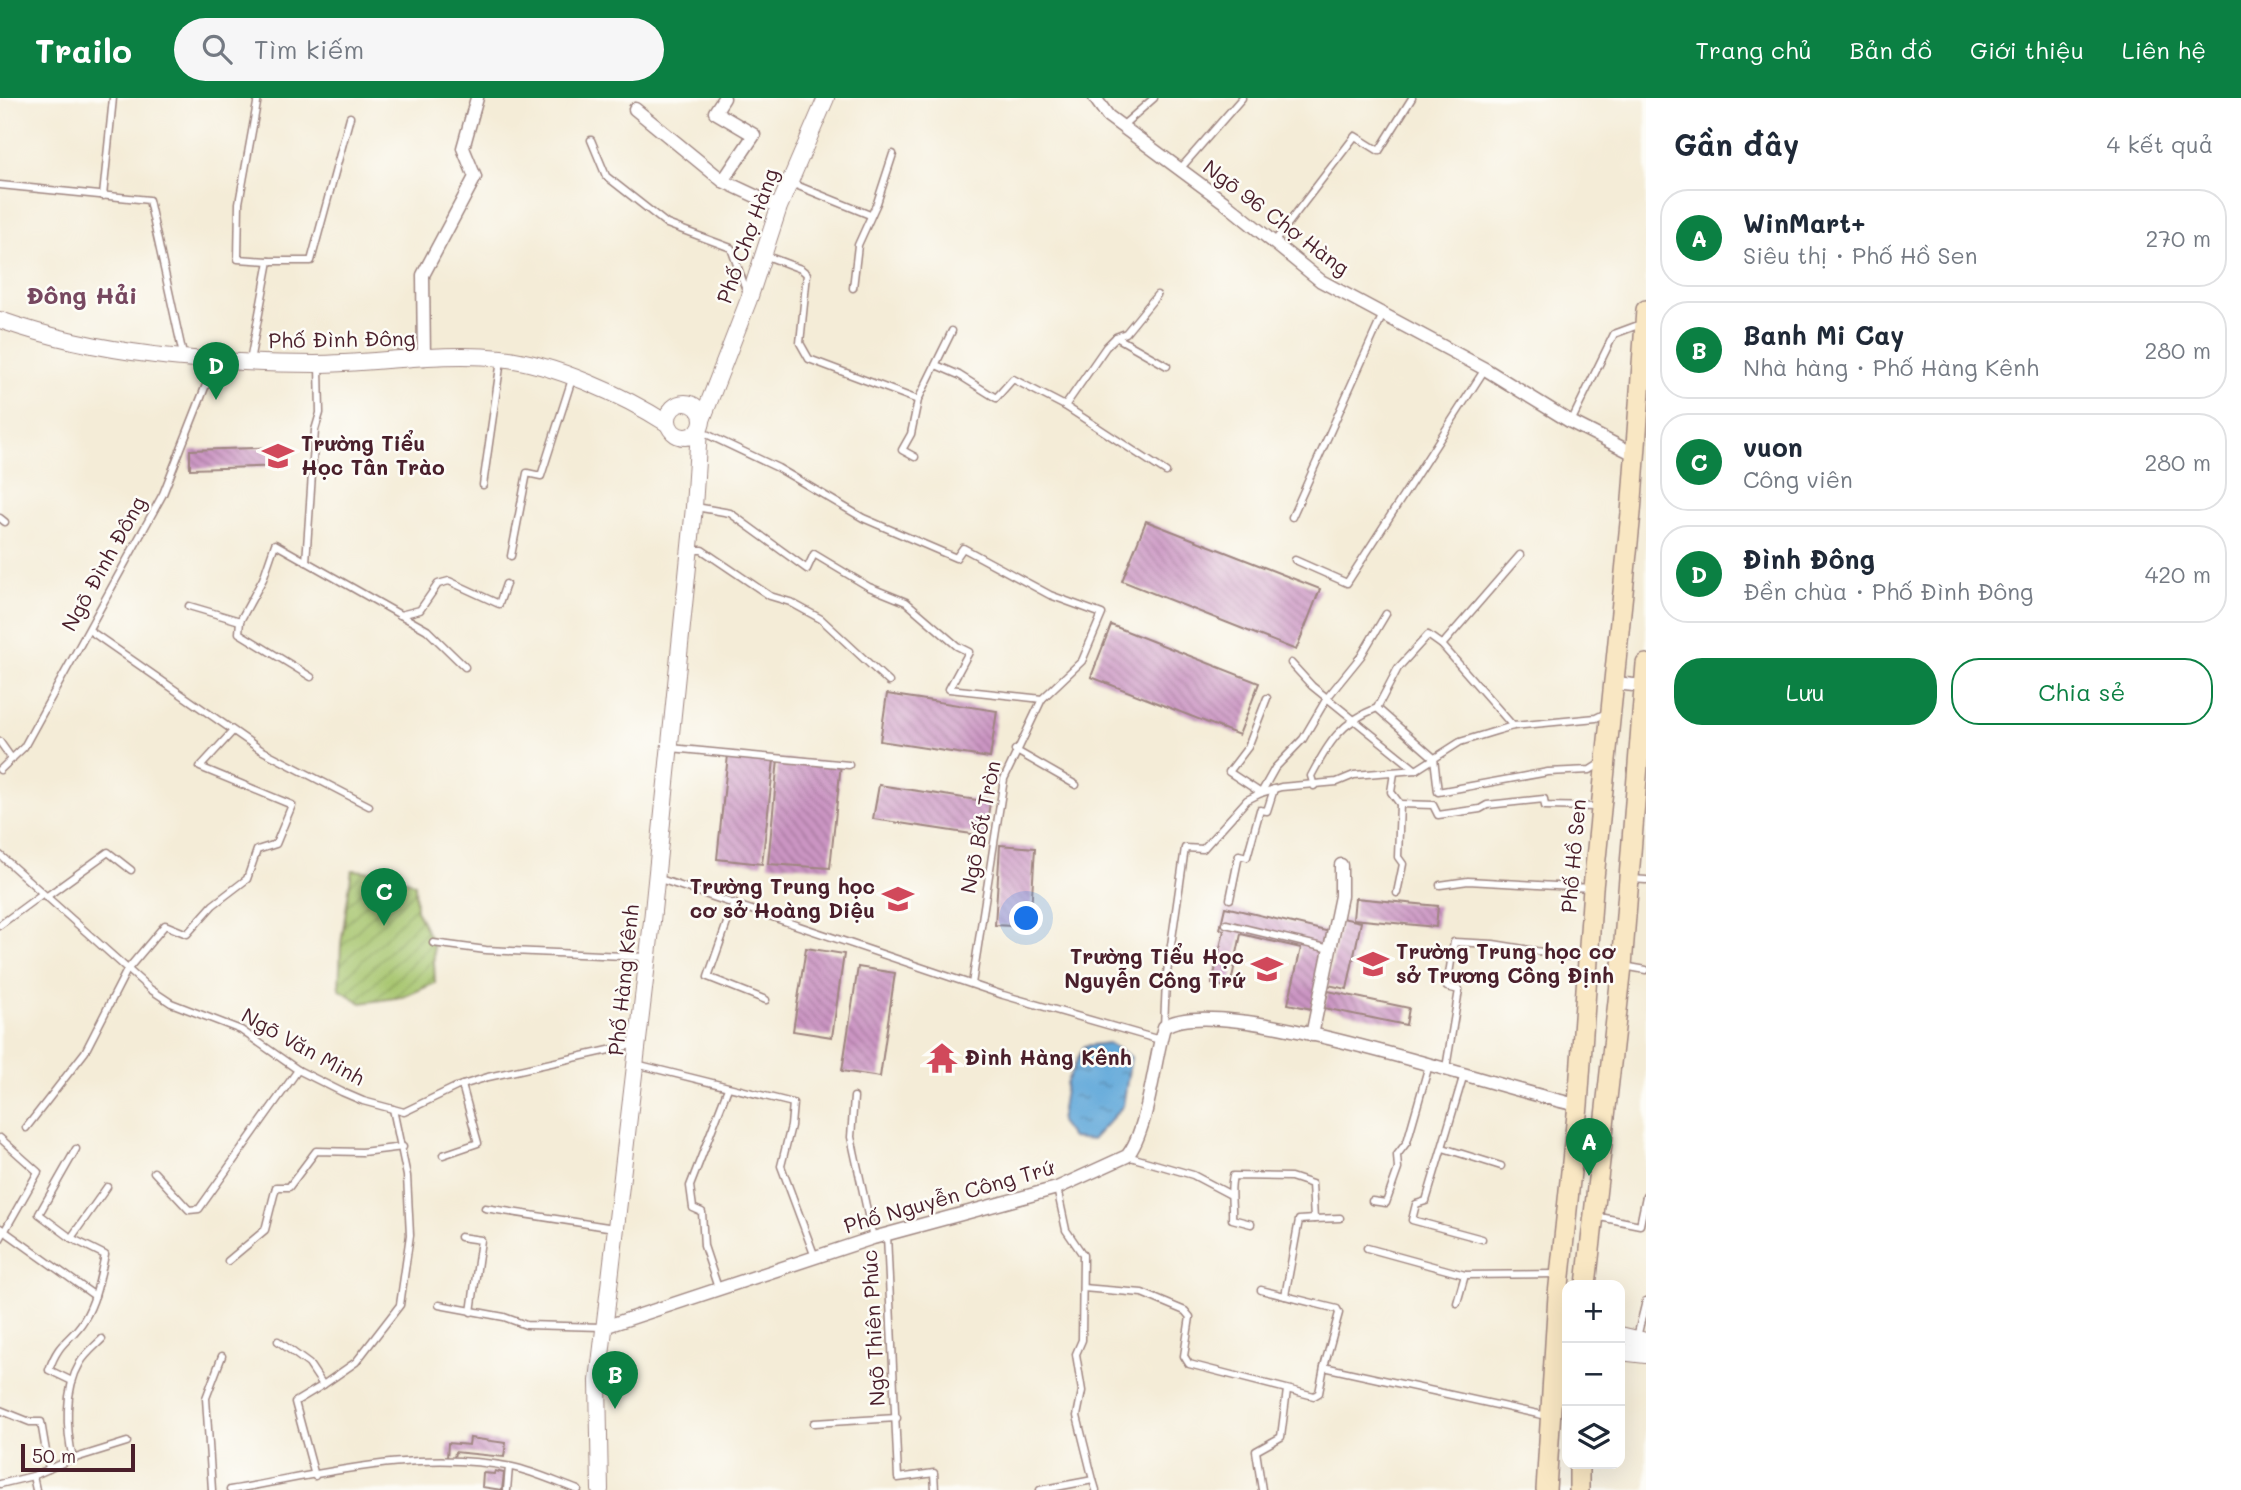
<!DOCTYPE html>
<html lang="vi">
<head>
<meta charset="utf-8">
<style>
	:root { --surface:#fff; --page:#f6f6f7; --text:#1f2937; --muted:#747a83; --line:#e0e1e3; --accent:#0b8043 }
	body { margin:0; font-family:Mali,sans-serif; background:var(--page); color:var(--text) }
	.controls { position:absolute; right:21px; bottom:21px; display:grid; overflow:hidden; border-radius:14px; box-shadow:0 7px 28px #0002 }
	.controls button { width:63px; height:63px; display:grid; place-items:center; padding:0; border:0; border-bottom:2px solid var(--line); background:var(--surface); color:var(--text); font:35px sans-serif }
	.scale { position:absolute; left:21px; bottom:18px; width:114px; box-sizing:border-box; padding-left:7px; border:4px solid #4a1f2b; border-top:0; font-size:19px; line-height:24px; white-space:nowrap; color:#4a1f2b; -webkit-text-stroke:5px #fdfcf7; paint-order:stroke }
	.you { position:absolute; left:1027px; top:821px; width:24px; height:24px; margin:-18px; border:5px solid #fff; border-radius:50%; background:#1a73e8; box-shadow:0 0 0 10px #1a73e833 }
	.badge { display:grid; place-items:center; width:46px; height:46px; border-radius:50%; background:var(--accent); color:#fff; font-size:23px; font-weight:700 }
	.pin { position:absolute; translate:-50% -58px; filter:drop-shadow(0 2px 4px #0008) }
	.pin::after { content:''; position:absolute; top:37px; width:24px; height:21px; background:inherit; clip-path:polygon(0 0,100% 0,50% 100%) }
	.list { margin:0; padding:0; list-style:none }
	h2 { display:flex; justify-content:space-between; align-items:center; height:91px; margin:0; padding:0 28px; font-size:30px }
	h2 small { font-size:23px; font-weight:400; color:var(--muted) }
	.list li { display:grid; grid-template-columns:46px 1fr auto; gap:21px; align-items:center; box-sizing:border-box; height:98px; margin:0 14px 14px; padding:0 14px; border:2px solid var(--line); border-radius:28px }
	.list b { display:block; font-size:26px; white-space:nowrap }
	.list p { margin:0; font-size:23px; white-space:nowrap; color:var(--muted) }
	.list em { font-size:23px; font-style:normal; color:var(--muted) }
	.actions { display:flex; gap:14px; padding:21px 28px }
	.actions a { flex:1; padding:16px 0; border:2px solid var(--accent); border-radius:28px; text-align:center; font-size:24px; color:var(--accent) }
	.actions .main { background:var(--accent); color:#fff }
	.icon { flex:none; width:38px; height:38px; fill:none; stroke:currentColor; stroke-width:2; stroke-linecap:round; stroke-linejoin:round }
	.map { position:relative; flex:none; width:1646px; height:1392px; overflow:hidden }
	header { display:flex; align-items:center; gap:42px; box-sizing:border-box; height:98px; padding:0 35px; background:var(--accent); color:#fff }
	header strong { font-size:33px }
	nav { display:flex; gap:38px; margin-inline-start:auto; font-size:24px }
	.search { width:490px; height:63px; background:var(--page); display:flex; align-items:center; gap:18px; box-sizing:border-box; padding:0 24px; border-radius:38px; color:var(--muted); font-size:26px }
	main { display:flex }
	aside { flex:1; background:var(--surface) }
	.map>svg:first-child { display:block }
	.garden { fill:url(#garden-furrows); stroke:#78724c; stroke-width:2 }
	.water { fill:url(#water-ripples); stroke:#586482; stroke-width:2 }
	.building { fill:url(#building-back-hatch) }
	.lines { fill:none; stroke-linecap:round; stroke-linejoin:round }
	.service-casing { stroke:#9f8681; stroke-width:9 }
	.minor-casing { stroke:#9f8681; stroke-width:15 }
	.tertiary-casing { stroke:#9f8681; stroke-width:18 }
	.secondary-casing { stroke:#9f8681; stroke-width:22 }
	.service { stroke:#fff; stroke-width:6 }
	.minor { stroke:#fff; stroke-width:12 }
	.tertiary { stroke:#fff; stroke-width:16 }
	.secondary { stroke:#f9e7c3; stroke-width:19 }
	.labels { text-anchor:middle; stroke-width:5; stroke-linejoin:round; paint-order:stroke }
	.street-label { font-size:21px; fill:#4a1f2b; stroke:#fdfcf7 }
	.poi-label { font-size:21px; font-weight:bold; fill:#4a1f2b; stroke:#fdfcf7; text-anchor:start }
	.quarter-label { font-size:24px; font-weight:bold; fill:#774860; stroke:#fdfcf7 }
</style>
</head>
<body>
<header>
<strong>Trailo</strong>
<div class="search"><svg class="icon" aria-label="search" viewBox="0 0 24 24"><circle cx="10" cy="10" r="6"/><path d="M15 15l6 6"/></svg>Tìm kiếm</div>
<nav><a>Trang chủ</a><a>Bản đồ</a><a>Giới thiệu</a><a>Liên hệ</a></nav>
</header>
<main>
<div class="map">
<svg width="1646" height="1392" viewBox="0 0 1646 1392">
	<defs>
		<pattern id="garden-furrows" width="10" height="10" patternUnits="userSpaceOnUse" patternTransform="scale(1.75)"><rect width="10" height="10" fill="#a5c46c"/><path d="M-1 1l2-2M0 10L10 0M9 11l2-2" fill="none" stroke="#889f59"/></pattern>
		<pattern id="water-ripples" width="26" height="14" patternUnits="userSpaceOnUse" patternTransform="scale(1.75)"><rect width="26" height="14" fill="#65aada"/><path d="M2 4q2-2 4 0t4 0M15 11q2-2 4 0t4 0" fill="none" stroke="#558ab1"/></pattern>
		<pattern id="building-back-hatch" width="6" height="6" patternUnits="userSpaceOnUse" patternTransform="scale(1.75)"><rect width="6" height="6" fill="#cb95c3"/><path d="M-1 5l2 2M0 0l6 6M5-1l2 2" fill="none" stroke="#a7799f"/></pattern>
	</defs>
	<rect width="100%" height="100%" fill="#fdfcf7"/>
	<filter id="ink" filterUnits="userSpaceOnUse"><feTurbulence type="fractalNoise" baseFrequency=".0143" numOctaves="2"/><feDisplacementMap in="SourceGraphic" scale="14" xChannelSelector="R" yChannelSelector="G"/><feConvolveMatrix kernelMatrix="1 2 1 2 8 2 1 2 1" color-interpolation-filters="sRGB"/></filter>
	<filter id="wash" filterUnits="userSpaceOnUse"><feTurbulence type="fractalNoise" baseFrequency=".00686" numOctaves="4" result="noise"/><feDisplacementMap in="SourceGraphic" scale="28" xChannelSelector="R" yChannelSelector="G"/><feGaussianBlur stdDeviation="1.57" result="paint"/><feColorMatrix in="noise" values="0 0 0 0 0 0 0 0 0 0 0 0 0 0 0 0 0 1.4 0 .05"/><feComposite in="paint" operator="in"/></filter>
	<g filter="url(#wash)">
		<rect width="100%" height="100%" fill="#f4ecd7"/>
		<polygon class="garden" points="352,772 391,775 415,786 416,812 433,845 435,885 403,899 361,905 339,891 341,846"/>
		<polygon class="water" points="1108,945 1131,959 1123,1008 1092,1042 1072,1040 1060,1024 1066,985 1084,948"/>
		<g id="blocks">
			<g class="building">
				<polygon points="286,349 287,368 190,371 190,352"/>
				<polygon points="1146,423 1320,491 1296,552 1122,483"/>
				<polygon points="1111,527 1259,585 1239,637 1091,579"/>
				<polygon points="887,596 997,613 990,660 880,643"/>
				<polygon points="728,657 774,662 762,766 717,761"/>
				<polygon points="778,661 841,665 830,770 768,766"/>
				<polygon points="879,687 990,704 985,738 873,721"/>
				<polygon points="1000,747 1035,750 1030,829 995,827"/>
				<polygon points="1355,800 1438,808 1436,829 1353,821"/>
				<polygon points="1225,809 1330,834 1312,911 1288,906 1301,850 1241,836 1230,890 1212,886 1224,832 1220,831"/>
				<polygon points="1342,820 1361,824 1347,891 1328,887"/>
				<polygon points="806,850 844,856 832,939 793,933"/>
				<polygon points="858,869 895,875 880,979 842,973"/>
				<polygon points="1328,893 1409,910 1406,927 1324,910"/>
				<polygon points="470,1340 506,1345 504,1359 455,1354 454,1360 447,1360 448,1345 469,1347"/>
				<polygon points="495,1373 504,1375 502,1392 482,1389 483,1375 494,1376"/>
			</g>
		</g>
	</g>
	<g filter="url(#ink)">
		<use href="#blocks" fill-opacity="0" stroke="#9f8681" stroke-width="2"/>
		<g class="lines">
			<defs>
				<g id="service">
					<polyline points="258,0 239,105 238,161 269,163"/>
					<polyline points="1122,28 1154,0"/>
					<polyline points="591,42 606,78 667,126 731,150 747,195"/>
					<polyline points="1180,71 1242,0"/>
					<polyline points="791,85 870,117"/>
					<polyline points="0,87 149,102 183,257"/>
					<polyline points="103,98 113,0"/>
					<polyline points="1274,144 1355,38 1379,53 1412,0"/>
					<polyline points="764,157 801,171 807,176 800,245 809,261 918,302"/>
					<polyline points="853,190 858,147 877,105 893,56"/>
					<polyline points="1116,239 1167,268"/>
					<polyline points="250,263 269,163 311,163 350,19"/>
					<polyline points="936,267 959,277 996,300 1013,281 1065,308 1166,374"/>
					<polyline points="1065,308 1106,249 1116,239 1126,235 1157,197"/>
					<polyline points="1571,324 1614,236 1641,226"/>
					<polyline points="700,333 778,370 863,420 956,460 963,450 1050,497 1102,516 1082,563 1042,601 1004,681 972,886"/>
					<polyline points="915,359 902,352 911,336 918,302 952,233"/>
					<polyline points="483,387 501,262"/>
					<polyline points="696,409 730,415 807,471 814,456 869,489 906,504 957,548 969,554 949,591 1042,601"/>
					<polyline points="1292,419 1383,216"/>
					<polyline points="0,420 5,424"/>
					<polyline points="690,452 702,452 770,498 790,504 821,521 889,584"/>
					<polyline points="511,458 527,375 541,378 572,281"/>
					<polyline points="1295,462 1347,485 1485,271"/>
					<polyline points="306,464 315,332 320,315 319,268"/>
					<polyline points="189,508 240,523 263,481 275,446 427,532 465,569"/>
					<polyline points="400,517 420,512 438,486 449,483 499,506 506,486"/>
					<polyline points="240,523 239,535 311,579"/>
					<polyline points="89,532 261,652 369,708"/>
					<polyline points="1442,547 1520,457"/>
					<polyline points="1291,565 1312,588 1416,672"/>
					<polyline points="1267,600 1248,649 1229,674 1261,695 1275,670 1303,641 1327,600 1361,558 1386,516"/>
					<polyline points="1377,610 1434,660 1438,694 1548,674 1590,672 1601,665"/>
					<polyline points="0,644 12,661"/>
					<polyline points="671,650 849,667"/>
					<polyline points="1015,652 1076,687"/>
					<polyline points="0,672 24,649 163,396 215,264"/>
					<polyline points="1394,675 1391,694 1400,706 1398,759 1403,766 1397,795"/>
					<path d="M1314,688L1311,678C1329,644 1341,624 1377,610L1398,570L1428,537L1442,547L1513,628"/>
					<polyline points="1400,706 1433,707 1438,717 1480,711 1487,707 1544,701 1545,708 1599,709"/>
					<polyline points="0,757 150,891 171,905 241,932 298,972 342,994 363,1003 404,1014 456,989 488,979 636,946"/>
					<polyline points="657,780 1003,897 1160,942"/>
					<polyline points="1631,781 1646,782"/>
					<polyline points="1440,787 1468,783 1591,790"/>
					<polyline points="46,799 108,754 131,772"/>
					<polyline points="1230,801 1239,757 1247,759 1260,712 1267,713 1274,691"/>
					<polyline points="734,805 708,879 766,902"/>
					<polyline points="1226,826 1330,851"/>
					<polyline points="0,827 42,796"/>
					<polyline points="433,845 486,852 646,859"/>
					<polyline points="1624,868 1646,872"/>
					<polyline points="1164,929 1166,882 1185,750 1203,751 1247,702 1261,695 1281,689 1337,684 1354,677 1416,672 1460,644 1496,633 1513,628 1596,620 1608,614"/>
					<polyline points="636,966 793,1005 791,1028 781,1068 815,1159"/>
					<polyline points="1446,970 1459,892 1447,889 1454,844 1493,846 1586,861"/>
					<polyline points="1464,976 1426,1103 1416,1106 1412,1122 1482,1141"/>
					<polyline points="854,999 851,1039 873,1140"/>
					<polyline points="26,1030 85,954 127,872 165,827 187,836 213,807 247,781 257,752 276,746 292,707 200,669 233,633"/>
					<polyline points="0,1040 38,1074 0,1141"/>
					<polyline points="1443,1050 1501,1068"/>
					<polyline points="443,1057 478,1045 462,987"/>
					<polyline points="1127,1058 1193,1077 1229,1096"/>
					<polyline points="154,1074 189,1112 199,1111 298,972"/>
					<polyline points="1372,1103 1386,1105 1398,1071 1397,1057 1407,1044 1429,967"/>
					<polyline points="485,1110 614,1130"/>
					<polyline points="1595,1118 1640,1127 1646,1098"/>
					<path d="M1251,1126L1232,1121C1233,1105 1229,1094 1233,1078L1291,1079L1312,1086L1314,1121L1340,1120"/>
					<polyline points="0,1130 95,1198"/>
					<polyline points="887,1137 898,1380 934,1375 935,1392"/>
					<polyline points="460,1139 481,1142 471,1214"/>
					<polyline points="71,1140 39,1116 76,1051"/>
					<polyline points="1367,1150 1465,1177 1556,1176"/>
					<polyline points="228,1163 265,1132 276,1089 289,1089 316,1053 362,1054 403,1049"/>
					<polyline points="718,1190 704,1148 702,1114 693,1110 690,1088 728,990"/>
					<polyline points="1083,1190 1142,1195 1185,1213 1190,1219 1184,1258 1189,1266 1314,1298 1319,1295 1324,1269 1547,1318"/>
					<polyline points="1261,1192 1337,1211 1339,1215 1324,1269"/>
					<polyline points="1285,1198 1299,1122 1314,1121"/>
					<polyline points="1457,1205 1465,1177"/>
					<polyline points="439,1207 504,1219 526,1227 602,1229"/>
					<polyline points="1637,1239 1646,1203"/>
					<polyline points="278,1243 309,1266 323,1287 295,1304 315,1378"/>
					<path d="M72,1283L49,1272C59,1242 71,1243 84,1222C96,1203 100,1179 105,1157L71,1140L107,1089"/>
					<polyline points="323,1287 356,1264 400,1207 410,1137 407,1078 393,1011"/>
					<polyline points="0,1312 30,1324 41,1324 49,1371"/>
					<polyline points="814,1325 897,1320"/>
					<path d="M73,1361C66,1332 64,1292 80,1265C85,1256 95,1248 102,1241"/>
					<polyline points="33,1378 36,1392"/>
					<polyline points="1093,1382 1096,1392"/>
					<polyline points="0,1386 33,1378 69,1362 127,1344"/>
					<polyline points="212,1392 206,1300 222,1258"/>
					<path d="M230,1392C323,1376 417,1350 512,1369C535,1374 556,1384 578,1392"/>
					<polyline points="507,1392 509,1369"/>
					<polyline points="1040,1392 1093,1382 1077,1318 1082,1293 1076,1256 1082,1242 1083,1157 1066,1132 1057,1090"/>
					<polyline points="1262,1392 1256,1353 1281,1339 1287,1292"/>
				</g>
				<g id="minor">
					<polyline points="1095,0 1108,18 1224,104 1321,183 1485,271 1571,324 1636,357"/>
					<polyline points="635,11 723,83 754,37 715,14 724,0"/>
					<polyline points="723,83 779,109"/>
					<polyline points="424,261 423,177 475,79 463,50 477,0"/>
					<polyline points="1615,585 1643,588 1646,585"/>
					<polyline points="1312,937 1341,798 1341,767"/>
					<path d="M604,1229L873,1140L1057,1090L1127,1058C1148,1033 1154,963 1164,929C1218,891 1503,993 1578,1007"/>
				</g>
				<g id="tertiary">
					<path d="M0,222C102,258 207,265 315,266C373,266 443,253 501,260C554,266 623,297 668,326"/>
					<circle cx="685" cy="322" r="17"/>
					<polyline points="702,322 749,201 779,109 826,0"/>
					<polyline points="1620,1237 1646,1243"/>
					<polyline points="1620,1254 1646,1257"/>
					<polyline points="600,1392 598,1283 652,823 694,409 699,332"/>
				</g>
				<g id="secondary">
					<polyline points="1586,1187 1622,868 1646,566"/>
					<polyline points="1546,1392 1558,1197 1578,1007 1593,790 1631,415 1646,212"/>
					<polyline points="1579,1392 1579,1366"/>
				</g>
			</defs>
			<use href="#service" class="service-casing"/>
			<use href="#minor" class="minor-casing"/>
			<use href="#tertiary" class="tertiary-casing"/>
			<use href="#secondary" class="secondary-casing"/>
			<use href="#service" class="service"/>
			<use href="#minor" class="minor"/>
			<use href="#tertiary" class="tertiary"/>
			<use href="#secondary" class="secondary"/>
		</g>
	</g>
	<defs>
		<symbol id="school-bare" viewBox="-9 -9 18 18"><path d="M0-5L7-2L0 1L-7-2ZM-4 1L0 2.5L4 1V4Q0 6-4 4Z" fill="#d1495b" stroke="#fdfcf7" stroke-width="2.5" paint-order="stroke"/></symbol>
		<symbol id="temple-bare" viewBox="-9 -9 18 18"><path d="M0-6L5-2H3V0L6.5 2.5H4V6H1.5V3h-3V6H-4V2.5H-6.5L-3 0V-2H-5Z" fill="#d1495b" stroke="#fdfcf7" stroke-width="2.5" paint-order="stroke"/></symbol>
	</defs>
	<g fill-rule="evenodd">
		<use href="#school-bare" x="256" y="336" width="44" height="44"/>
		<use href="#school-bare" x="876" y="779" width="44" height="44"/>
		<use href="#school-bare" x="1351" y="844" width="44" height="44"/>
		<use href="#school-bare" x="1245" y="849" width="44" height="44"/>
		<use href="#temple-bare" x="920" y="938" width="44" height="44"/>
	</g>
	<g class="labels">
		<g class="street-label">
			<text transform="translate(1276 120) rotate(37)" y="7">Ngõ 96 Chợ Hàng</text>
			<text transform="translate(748 138) rotate(-70)" y="7">Phố Chợ Hàng</text>
			<text transform="translate(342 242) rotate(-1)" y="7">Phố Đình Đông</text>
			<text transform="translate(104 466) rotate(-61)" y="7">Ngõ Đình Đông</text>
			<text transform="translate(981 729) rotate(-79)" y="7">Ngõ Bốt Tròn</text>
			<text transform="translate(1574 758) rotate(-85)" y="7">Phố Hồ Sen</text>
			<text transform="translate(624 882) rotate(-84)" y="7">Phố Hàng Kênh</text>
			<text transform="translate(303 949) rotate(29)" y="7">Ngõ Văn Minh</text>
			<text transform="translate(949 1099) rotate(-16)" y="7">Phố Nguyễn Công Trứ</text>
			<text transform="translate(874 1230) rotate(-93)" y="7">Ngõ Thiên Phúc</text>
		</g>
		<g class="poi-label">
			<text x="301" y="353">Trường Tiểu<tspan x="301" dy="24">Học Tân Trào</tspan></text>
			<text x="875" y="796" text-anchor="end">Trường Trung học<tspan x="875" dy="24">cơ sở Hoàng Diệu</tspan></text>
			<text x="1396" y="861">Trường Trung học cơ<tspan x="1396" dy="24">sở Trương Công Định</tspan></text>
			<text x="1244" y="866" text-anchor="end">Trường Tiểu Học<tspan x="1244" dy="24">Nguyễn Công Trứ</tspan></text>
			<text x="965" y="967">Đình Hàng Kênh</text>
		</g>
		<g class="quarter-label">
			<text x="82" y="206">Đông Hải</text>
		</g>
	</g>
</svg>
<div class="controls">
<button>+</button>
<button>−</button>
<button><svg class="icon" aria-label="layers" viewBox="0 0 24 24"><path d="M12 4l9 5-9 5-9-5zM3 14l9 5 9-5"/></svg></button>
</div>
<div class="scale">50 m</div>
<div class="you"></div>
<div class="pin badge" style="left:1589px;top:1078px">A</div>
<div class="pin badge" style="left:615px;top:1311px">B</div>
<div class="pin badge" style="left:384px;top:828px">C</div>
<div class="pin badge" style="left:216px;top:302px">D</div>
</div>
<aside>
<h2>Gần đây<small>4 kết quả</small></h2>
<ul class="list">
<li><span class="badge">A</span><div><b>WinMart+</b><p>Siêu thị · Phố Hồ Sen</p></div><em>270 m</em></li>
<li><span class="badge">B</span><div><b>Banh Mi Cay</b><p>Nhà hàng · Phố Hàng Kênh</p></div><em>280 m</em></li>
<li><span class="badge">C</span><div><b>vuon</b><p>Công viên</p></div><em>280 m</em></li>
<li><span class="badge">D</span><div><b>Đình Đông</b><p>Đền chùa · Phố Đình Đông</p></div><em>420 m</em></li>
</ul>
<div class="actions"><a class="main">Lưu</a><a>Chia sẻ</a></div>
</aside>
</main>
</body>
</html>
